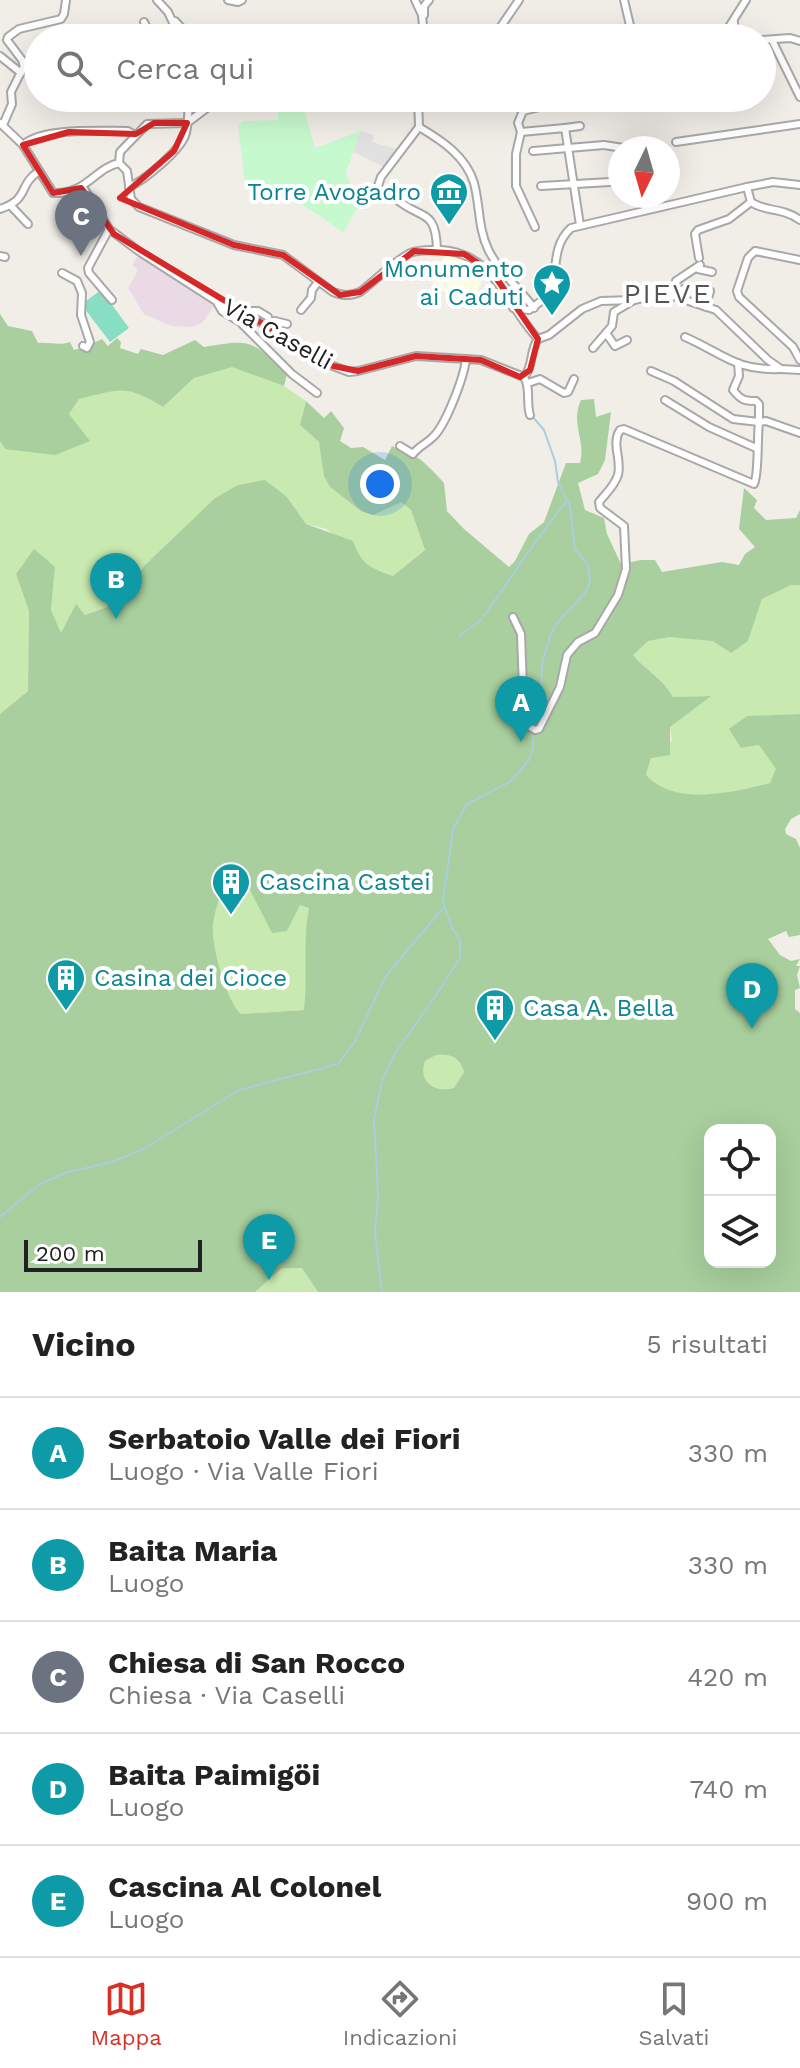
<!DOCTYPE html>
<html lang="it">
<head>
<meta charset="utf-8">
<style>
	:root { --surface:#fff; --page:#f2f2f2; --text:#222; --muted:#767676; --line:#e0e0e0; --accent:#d93025 }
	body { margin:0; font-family:"Work Sans",sans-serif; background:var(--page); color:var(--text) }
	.controls { position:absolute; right:24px; bottom:24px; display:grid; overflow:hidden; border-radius:16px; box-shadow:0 8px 32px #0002 }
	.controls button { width:72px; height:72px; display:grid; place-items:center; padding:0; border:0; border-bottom:2px solid var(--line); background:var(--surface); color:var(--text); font:40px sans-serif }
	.compass { position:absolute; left:608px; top:136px; width:72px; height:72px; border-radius:50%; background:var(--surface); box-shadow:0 8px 32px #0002; rotate:185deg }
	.scale { position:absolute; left:24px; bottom:20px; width:178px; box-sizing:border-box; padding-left:8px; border:4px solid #212121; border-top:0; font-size:22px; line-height:28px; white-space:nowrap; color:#212121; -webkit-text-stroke:6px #fff; paint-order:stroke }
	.you { position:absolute; left:380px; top:484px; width:28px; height:28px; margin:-20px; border:6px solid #fff; border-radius:50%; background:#1a73e8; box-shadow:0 0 0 12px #1a73e833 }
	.badge { display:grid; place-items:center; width:52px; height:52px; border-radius:50%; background:var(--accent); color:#fff; font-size:26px; font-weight:700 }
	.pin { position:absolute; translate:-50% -66px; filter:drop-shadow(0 2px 4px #0008) }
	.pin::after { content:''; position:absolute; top:42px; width:28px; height:24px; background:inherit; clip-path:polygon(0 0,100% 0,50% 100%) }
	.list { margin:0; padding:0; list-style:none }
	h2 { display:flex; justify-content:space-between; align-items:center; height:104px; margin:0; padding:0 32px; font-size:34px }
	h2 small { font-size:26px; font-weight:400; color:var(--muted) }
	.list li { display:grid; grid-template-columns:52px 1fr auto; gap:24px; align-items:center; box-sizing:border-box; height:112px; padding:0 32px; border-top:2px solid var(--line) }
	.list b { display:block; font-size:30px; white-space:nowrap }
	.list p { margin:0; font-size:26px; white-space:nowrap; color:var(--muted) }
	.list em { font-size:26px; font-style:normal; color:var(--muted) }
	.icon { flex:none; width:44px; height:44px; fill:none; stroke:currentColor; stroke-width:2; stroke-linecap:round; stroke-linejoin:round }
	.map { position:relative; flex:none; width:800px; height:1292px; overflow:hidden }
	.search { position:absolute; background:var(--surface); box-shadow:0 8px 32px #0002; left:24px; right:24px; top:24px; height:88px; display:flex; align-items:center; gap:20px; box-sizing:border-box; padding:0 28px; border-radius:44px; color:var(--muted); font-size:30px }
	.sheet { height:664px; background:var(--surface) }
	nav { display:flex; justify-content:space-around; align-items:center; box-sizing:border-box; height:112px; border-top:2px solid var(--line); background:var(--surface); font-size:22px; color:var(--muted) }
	nav a { display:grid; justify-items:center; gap:4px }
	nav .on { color:var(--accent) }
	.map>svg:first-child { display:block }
	.industrial { fill:#eadae6 }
	.education { fill:#fcfee3 }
	.grass { fill:#c8e9af }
	.forest { fill:#a8cf9d; fill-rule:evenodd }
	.park { fill:#c7f9ce }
	.pitch { fill:#88dec3 }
	.parking { fill:#e1e1e1 }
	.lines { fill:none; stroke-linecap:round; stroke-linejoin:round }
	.stream { stroke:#a9cedd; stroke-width:2 }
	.street-casing { stroke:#a8a8a8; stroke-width:10 }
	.street { stroke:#fff; stroke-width:6 }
	.marked { fill:none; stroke:#d62828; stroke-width:6; stroke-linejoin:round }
	.labels { text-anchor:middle; stroke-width:8; stroke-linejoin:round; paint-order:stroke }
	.culture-label { font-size:24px; fill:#0d838f; stroke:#fff; text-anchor:start }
	.street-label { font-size:24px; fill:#212121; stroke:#fff }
	.quarter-label { font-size:28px; letter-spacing:2px; fill:#545454; stroke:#fff }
</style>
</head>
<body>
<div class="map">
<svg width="800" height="1292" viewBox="0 0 800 1292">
	<rect width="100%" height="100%" fill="#f1eee8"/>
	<polygon class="industrial" points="138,256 214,306 202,323 193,327 171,326 144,314 128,288 138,270 132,265"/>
	<polygon class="education" points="445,255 472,263 485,273 472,303 432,287"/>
	<g class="grass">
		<path d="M232,366L284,386L306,401L300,425L319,442L330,487L344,497L402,502L411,510L425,550L393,576L376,570L359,559L327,529L306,524L287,497L265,481L238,485L215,498L145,565L116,604L85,615L76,605L61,634L51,610L55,567L16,574L29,611L28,691L0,714V441L5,449L69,414L78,399C121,388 123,383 163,407L194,378Z"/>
		<path d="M791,584L800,585V714L747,716L741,748L759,745L777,769L770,783C733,792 675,807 646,776L651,758L672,741L670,727L709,696L673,697C663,679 647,670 633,655L647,641L670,637L748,641L762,599Z"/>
		<path d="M231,877L247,884L258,904L287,931L300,904L309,908C302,942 308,975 305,1010L241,1014C226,1000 211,945 213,924C216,907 221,890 231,877Z"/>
		<path d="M436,1055C451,1054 461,1057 464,1072L454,1088C434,1093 418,1082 425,1061Z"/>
		<polygon points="281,1268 302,1268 318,1292 255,1292"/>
	</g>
	<g class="forest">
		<path d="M0,314L8,326L32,331L38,343C50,342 59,346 70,342L74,350L81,348L86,351L91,344L102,339L108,346L117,338L121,342L120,348L138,354L141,349L163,355L195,340L204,347C253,339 251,340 287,374L284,386L232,367L194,378L163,407C125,384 120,389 79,399L69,414L90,441L55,455L5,449L0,441Z"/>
		<path d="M594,399L596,417L611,412L605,460L598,474L578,483L585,510L604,518L607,534L621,564L641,560H655L662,572L722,562L739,565L745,554L755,547L739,529L744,488L757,500L754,508L766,520L796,518L800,510V585H791L762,599L748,641L731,653L713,641L670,637L648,641L633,655C647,671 663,679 673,697L711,696L670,727V755L651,758L646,775C675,807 733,792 770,783L776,769L759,745L741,748L729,729L747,716L800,714V814L791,819L785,829L786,834L796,839L800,848V935L789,937L786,931L768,939L780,955L791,961L800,959L796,966H800L797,975L800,988L795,990V1009L800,1013V1292H318L302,1268H282L255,1292H0V714L28,691L29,611L16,574L34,549L55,567L51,610L61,633L76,604L85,615L116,604L145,565L215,498L238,485L265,480L287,497L306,524L353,541C361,564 370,568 393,576L425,550L411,510L401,502L373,515L361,511L330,487L324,476L319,442L300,425L306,401L324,418L331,411L344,428L340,441L351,448L363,447L385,460L392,446L420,459L432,470L444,483L447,511L464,529L509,567L515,561L529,534L544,522L566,463H580C586,439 570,424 581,400ZM231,877L247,884L272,933L287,931L300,905L309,908C302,942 308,975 304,1010L241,1014C226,1000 211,945 213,924C216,907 221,890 231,877ZM436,1055C451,1054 460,1057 464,1072L454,1088C434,1093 418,1082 425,1061ZM710,1130H770V1262H710Z"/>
	</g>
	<path class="park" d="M278,98H301L315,148L361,131L346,173L359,205L343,233C318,214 278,183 246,191L238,126L243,121L278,120Z"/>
	<g class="pitch">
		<polygon points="660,98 718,98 719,107 661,111"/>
		<polygon points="101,290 129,328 110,342 84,308 86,301"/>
	</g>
	<polygon class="parking" points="361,131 374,135 372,142 397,149 394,152 396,154 384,167 353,152"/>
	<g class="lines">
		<g class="stream">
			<path d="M484,616C511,578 537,537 567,501"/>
			<polyline points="459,636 481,620"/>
			<polyline points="0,1217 40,1184 65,1173 115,1161 145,1148 239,1090 338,1064 354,1043 386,976 443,908"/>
			<polyline points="382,1292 375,1232 378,1195 374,1119 382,1081 394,1055 441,988 460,957 460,940 452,928 443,902 453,829 467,804 510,782 529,760 533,748 533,722 541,699 542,664 550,636 556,624 585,593 590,582 588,565 575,549 570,506 558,482 555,461 544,430 532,416"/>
		</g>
		<defs>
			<g id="street">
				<polyline points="157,0 168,12 180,38"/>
				<polyline points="228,0 238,2 242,0"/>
				<polyline points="415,0 422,15 424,38"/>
				<polyline points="624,0 633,38"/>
				<polyline points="424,15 424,6 429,0"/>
				<polyline points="175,21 191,38"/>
				<polyline points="144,22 152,38"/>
				<polyline points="734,22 735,38"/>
				<polyline points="493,38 519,0"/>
				<polyline points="722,38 746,0"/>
				<polyline points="762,40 790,38 800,41"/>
				<polyline points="772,40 800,97"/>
				<polyline points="0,56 21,73"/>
				<path d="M418,98L419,127C441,140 466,156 474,183C480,205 478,228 488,249C498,271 520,289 534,308"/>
				<polyline points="511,98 514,104 523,111 544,106 556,98"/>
				<polyline points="372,102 381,98"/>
				<polyline points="523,111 518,123 521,132 565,128 580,225"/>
				<path d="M0,123L23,145L53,193C86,195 95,168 119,163L127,171L131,199L139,207L234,245L283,255L333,292C343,296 350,296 360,292C376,280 392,263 410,253C419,249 430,250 441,250C495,253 506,305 538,339"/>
				<polyline points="3,125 12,104 11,92 24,66 22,60 7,40 8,37 19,29 61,19 64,14 66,0"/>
				<polyline points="565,128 580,126"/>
				<polyline points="521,132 516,154 516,186 535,227"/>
				<polyline points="676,142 800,124"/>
				<path d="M23,145C41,127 102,131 128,131L135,135"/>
				<polyline points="533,151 604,145 623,148"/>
				<polyline points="119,163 120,152 147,124 187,123 220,98"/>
				<polyline points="378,186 381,177 419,127"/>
				<polyline points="541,186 610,182"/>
				<polyline points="83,187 109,229 140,252 216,301 250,316 333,366 349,372 358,371 416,356 466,359"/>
				<path d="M129,187C145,180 178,152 185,136C189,125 188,109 189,98"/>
				<path d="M395,198C421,221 436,207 437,250"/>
				<path d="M751,202C765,212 782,207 800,220"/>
				<polyline points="11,206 28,224"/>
				<path d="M0,209C30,199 18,185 38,172"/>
				<polyline points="109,229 88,268 89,273 112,300"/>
				<polyline points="0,256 5,257"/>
				<polyline points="699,258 695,234 698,230 729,219 751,202 747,187"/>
				<polyline points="800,260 755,251 748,258 737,291 739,297 793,347 800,360"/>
				<polyline points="698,269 712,272"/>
				<polyline points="62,273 77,281 82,293 81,315 90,342 87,348 83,346"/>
				<polyline points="705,287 710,291 706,307"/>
				<polyline points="662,294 674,288 676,281 700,265"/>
				<polyline points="673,296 687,287 708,286"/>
				<polyline points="218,304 222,311 240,322 292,374 317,393"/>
				<path d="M513,308L529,310L552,293C557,270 552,245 571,228L747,187L773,182L800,185"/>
				<polyline points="301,310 311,298 312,290 318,282"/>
				<polyline points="250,316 252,311 258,311 268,317"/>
				<polyline points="275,321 287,324"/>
				<path d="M685,337C724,354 735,371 781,369"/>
				<polyline points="538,339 549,335 582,309 601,301 634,300 662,294 673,296 716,310 768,360 781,369 800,370"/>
				<polyline points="627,340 615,346 606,333 612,326 614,312 634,300"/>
				<polyline points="593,348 606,333"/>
				<path d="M651,371L674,381L733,419L759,422V404L756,401C744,401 741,400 733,390L739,376L738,363"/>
				<polyline points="528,383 540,379 564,393 568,392 574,379"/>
				<polyline points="665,400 709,427 756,448"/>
				<path d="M530,415C526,403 531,388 524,377C534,366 529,351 538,339"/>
				<path d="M400,446L413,454C419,446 426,444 433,437C446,425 464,377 466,359L481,360L524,377"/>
				<path d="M513,617L521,634L524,717L528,726L535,730L539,729L560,687L567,655L578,642L595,633L618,595L626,569L624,526L600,508L599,502C606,493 614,487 618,475C622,459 611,444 620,430L624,429L754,484C759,474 757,437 759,422L766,421L800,433"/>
			</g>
		</defs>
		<use href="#street" class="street-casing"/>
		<use href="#street" class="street"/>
	</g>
	<path class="marked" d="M154,123H187L174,151L120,198L234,245L283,255L340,295L360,292L414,251L464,254L492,272L538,339L530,370L520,377L481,360L416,356L358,371L333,366L114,234L81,188L53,193L23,145L69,132L136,134Z"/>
	<defs>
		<symbol id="museum-pin" viewBox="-11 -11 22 30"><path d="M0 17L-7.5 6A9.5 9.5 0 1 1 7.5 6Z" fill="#0f9aa8" stroke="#fff"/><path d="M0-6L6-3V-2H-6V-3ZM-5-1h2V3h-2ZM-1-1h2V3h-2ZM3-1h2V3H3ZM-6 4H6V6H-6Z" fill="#fff"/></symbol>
		<symbol id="sight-pin" viewBox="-11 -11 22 30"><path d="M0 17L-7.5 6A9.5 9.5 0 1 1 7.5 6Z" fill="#0f9aa8" stroke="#fff"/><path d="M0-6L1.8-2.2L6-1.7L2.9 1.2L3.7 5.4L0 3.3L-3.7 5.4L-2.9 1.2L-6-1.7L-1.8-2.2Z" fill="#fff"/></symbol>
		<symbol id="building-pin" viewBox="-11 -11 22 30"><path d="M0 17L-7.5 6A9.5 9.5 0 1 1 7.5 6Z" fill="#0f9aa8" stroke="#fff"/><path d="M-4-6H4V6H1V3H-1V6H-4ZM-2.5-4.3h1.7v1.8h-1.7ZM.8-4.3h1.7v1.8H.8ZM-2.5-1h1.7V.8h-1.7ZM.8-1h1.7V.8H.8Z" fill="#fff"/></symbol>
	</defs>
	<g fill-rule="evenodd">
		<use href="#museum-pin" x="427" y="170" width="44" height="60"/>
		<use href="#sight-pin" x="530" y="261" width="44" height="60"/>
		<use href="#building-pin" x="209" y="860" width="44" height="60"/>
		<use href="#building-pin" x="44" y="956" width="44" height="60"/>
		<use href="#building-pin" x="473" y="986" width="44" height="60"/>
	</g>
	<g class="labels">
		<g class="culture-label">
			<text x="421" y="200" text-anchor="end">Torre Avogadro</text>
			<text x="524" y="277" text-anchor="end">Monumento<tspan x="524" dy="28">ai Caduti</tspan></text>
			<text x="259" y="890">Cascina Castei</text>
			<text x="94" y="986">Casina dei Cioce</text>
			<text x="523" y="1016">Casa A. Bella</text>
		</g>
		<g class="street-label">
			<text transform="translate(278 334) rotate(29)" y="8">Via Caselli</text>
		</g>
		<g class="quarter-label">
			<text x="668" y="303">PIEVE</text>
		</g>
	</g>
</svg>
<div class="controls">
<button><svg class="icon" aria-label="locate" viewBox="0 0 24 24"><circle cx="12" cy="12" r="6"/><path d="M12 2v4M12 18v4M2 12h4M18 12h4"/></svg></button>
<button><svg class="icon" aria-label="layers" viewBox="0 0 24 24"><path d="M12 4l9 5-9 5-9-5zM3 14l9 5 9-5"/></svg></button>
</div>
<svg class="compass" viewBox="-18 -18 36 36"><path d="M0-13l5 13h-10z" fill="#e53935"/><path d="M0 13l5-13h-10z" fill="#767676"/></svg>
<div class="scale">200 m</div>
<div class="you"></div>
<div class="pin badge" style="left:521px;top:742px;background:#0f9aa8">A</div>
<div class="pin badge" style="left:116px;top:619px;background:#0f9aa8">B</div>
<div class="pin badge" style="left:81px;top:256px;background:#6b7280">C</div>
<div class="pin badge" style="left:752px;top:1029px;background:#0f9aa8">D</div>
<div class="pin badge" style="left:269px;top:1280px;background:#0f9aa8">E</div>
<div class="search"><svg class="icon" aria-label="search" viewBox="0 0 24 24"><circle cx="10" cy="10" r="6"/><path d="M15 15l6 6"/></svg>Cerca qui</div>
</div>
<section class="sheet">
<h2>Vicino<small>5 risultati</small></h2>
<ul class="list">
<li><span class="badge" style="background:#0f9aa8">A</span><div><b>Serbatoio Valle dei Fiori</b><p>Luogo · Via Valle Fiori</p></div><em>330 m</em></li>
<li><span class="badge" style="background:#0f9aa8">B</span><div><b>Baita Maria</b><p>Luogo</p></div><em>330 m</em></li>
<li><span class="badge" style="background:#6b7280">C</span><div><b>Chiesa di San Rocco</b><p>Chiesa · Via Caselli</p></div><em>420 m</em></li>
<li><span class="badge" style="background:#0f9aa8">D</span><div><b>Baita Paimigöi</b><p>Luogo</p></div><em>740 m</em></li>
<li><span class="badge" style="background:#0f9aa8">E</span><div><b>Cascina Al Colonel</b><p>Luogo</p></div><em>900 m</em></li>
</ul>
</section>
<nav>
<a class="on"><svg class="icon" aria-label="map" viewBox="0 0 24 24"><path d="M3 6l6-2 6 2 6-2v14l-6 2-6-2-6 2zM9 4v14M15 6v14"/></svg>Mappa</a>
<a><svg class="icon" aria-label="directions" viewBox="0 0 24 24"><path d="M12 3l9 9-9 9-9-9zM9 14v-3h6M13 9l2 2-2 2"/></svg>Indicazioni</a>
<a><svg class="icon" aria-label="saved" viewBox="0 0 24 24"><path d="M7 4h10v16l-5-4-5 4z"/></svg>Salvati</a>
</nav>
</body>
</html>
